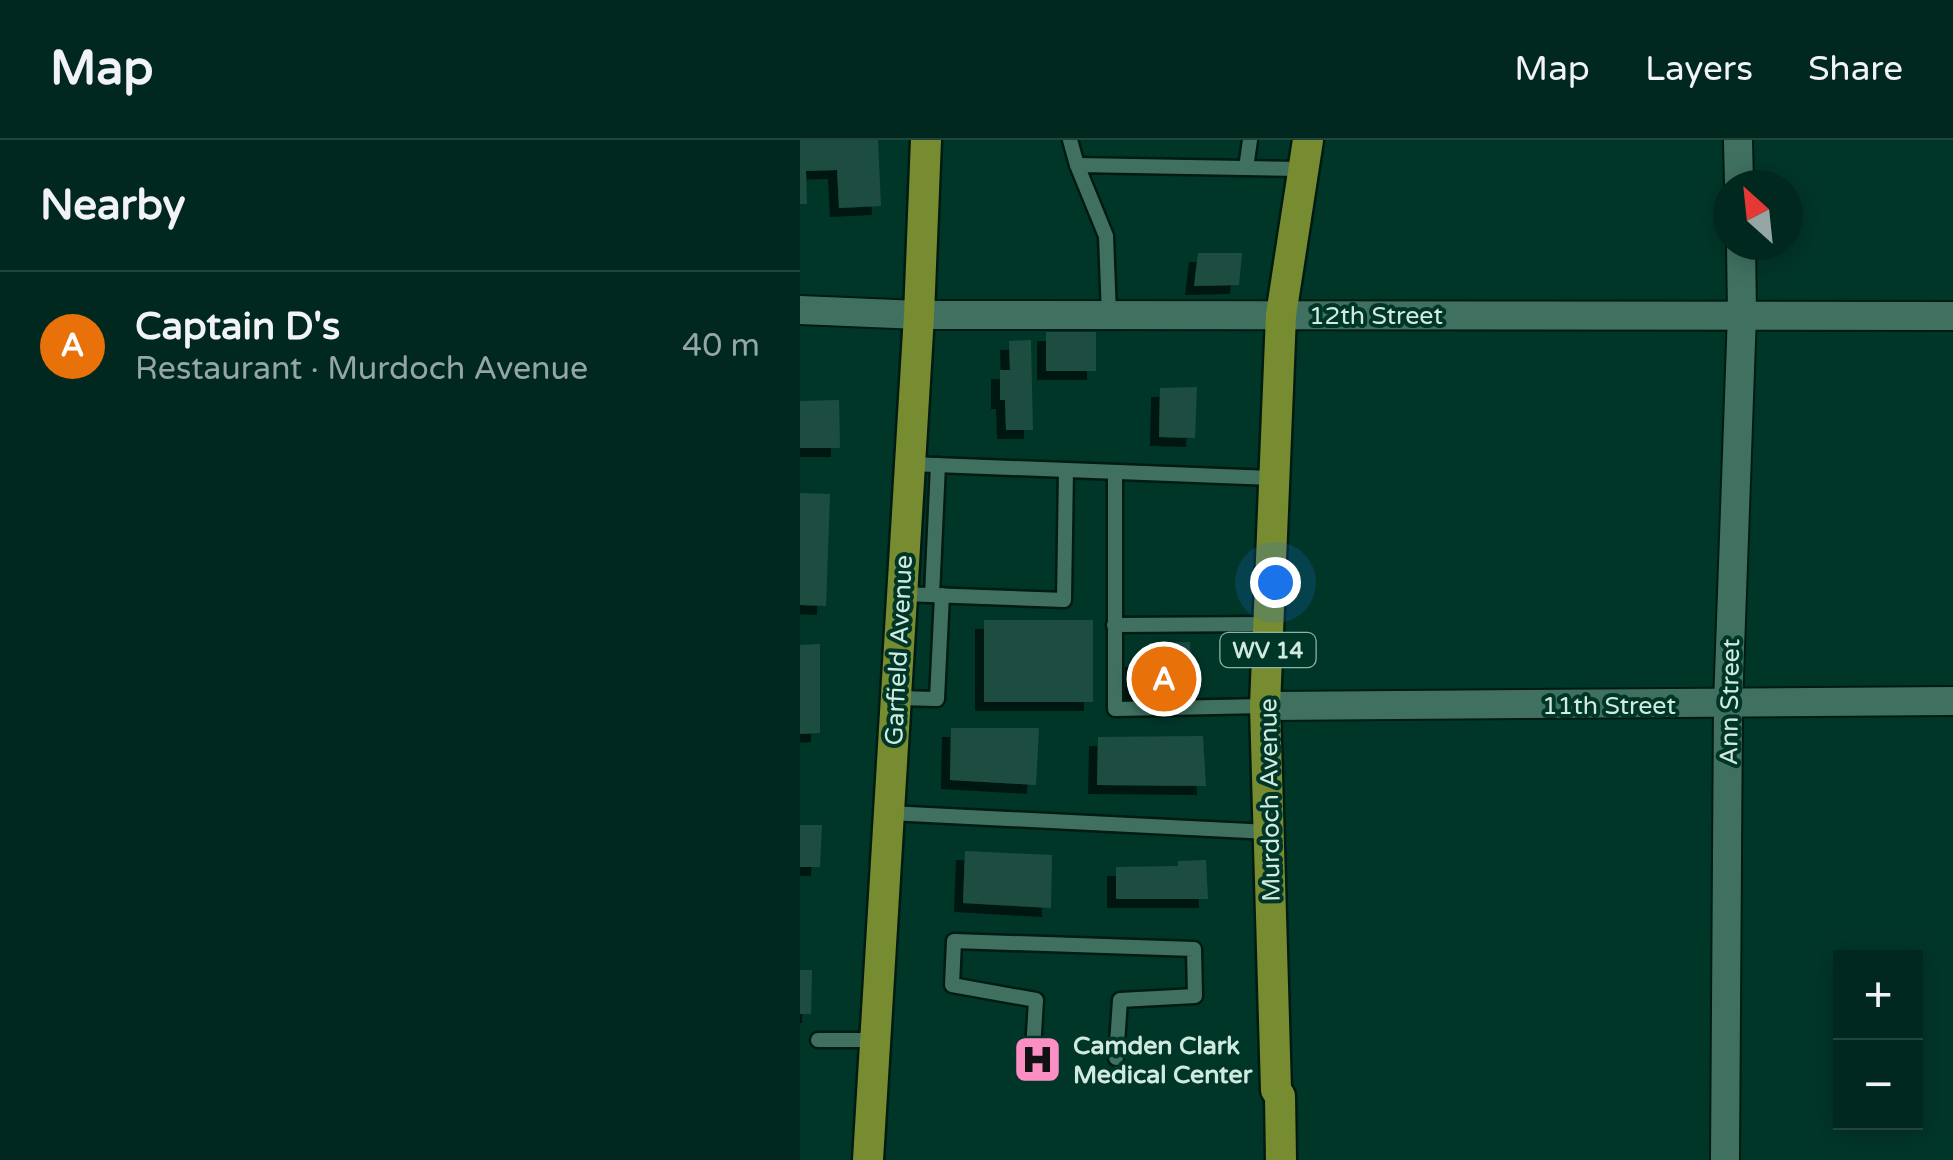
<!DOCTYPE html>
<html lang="en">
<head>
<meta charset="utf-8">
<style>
	:root { --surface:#00281e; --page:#0e342b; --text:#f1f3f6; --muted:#95a6a4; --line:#22443c; --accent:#fb8fc4 }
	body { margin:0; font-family:"Varela Round",sans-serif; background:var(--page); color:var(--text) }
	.controls { position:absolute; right:30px; bottom:30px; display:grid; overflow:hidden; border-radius:0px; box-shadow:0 5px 25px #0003 }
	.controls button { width:90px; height:90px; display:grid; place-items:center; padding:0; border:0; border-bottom:2px solid var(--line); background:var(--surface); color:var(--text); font:50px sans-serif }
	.compass { position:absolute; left:913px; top:30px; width:90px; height:90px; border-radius:50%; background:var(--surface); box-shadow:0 5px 25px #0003; rotate:333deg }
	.you { position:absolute; left:475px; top:442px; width:35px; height:35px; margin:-25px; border:8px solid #fff; border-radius:50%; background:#1a73e8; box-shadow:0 0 0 15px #1a73e833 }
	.badge { display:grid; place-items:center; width:65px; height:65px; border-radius:50%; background:var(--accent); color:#fff; font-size:32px; font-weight:700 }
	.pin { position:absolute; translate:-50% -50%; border:5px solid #fff; box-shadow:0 2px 10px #0006 }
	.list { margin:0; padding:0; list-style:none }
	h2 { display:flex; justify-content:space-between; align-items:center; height:130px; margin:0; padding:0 40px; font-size:42px }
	h2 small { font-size:32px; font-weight:400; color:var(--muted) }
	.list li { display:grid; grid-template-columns:65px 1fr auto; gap:30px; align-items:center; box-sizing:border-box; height:150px; padding:0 40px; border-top:2px solid var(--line) }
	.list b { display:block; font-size:38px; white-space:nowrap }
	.list p { margin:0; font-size:32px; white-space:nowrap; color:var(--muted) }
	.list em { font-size:32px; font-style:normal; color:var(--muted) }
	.map { position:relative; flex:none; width:1153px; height:1020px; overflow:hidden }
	header { display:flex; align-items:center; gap:60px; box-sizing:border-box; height:140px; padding:0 50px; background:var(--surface); border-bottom:2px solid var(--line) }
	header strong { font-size:48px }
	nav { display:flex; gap:55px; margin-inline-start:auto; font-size:35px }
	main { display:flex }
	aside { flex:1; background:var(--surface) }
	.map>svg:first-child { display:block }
	.building { fill:#1b4e3f; filter:url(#shadow) }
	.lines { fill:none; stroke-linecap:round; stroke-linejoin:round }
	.lane-casing { stroke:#011a12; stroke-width:19 }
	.street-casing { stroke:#011a12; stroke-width:32 }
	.primary-casing { stroke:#011a12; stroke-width:35 }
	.lane { stroke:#407160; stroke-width:14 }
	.street { stroke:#407160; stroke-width:28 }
	.primary { stroke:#778b30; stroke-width:30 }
	.labels { text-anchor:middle; stroke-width:8; stroke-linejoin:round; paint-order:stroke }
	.shield { fill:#003628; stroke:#92b4a8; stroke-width:2.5 }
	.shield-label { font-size:22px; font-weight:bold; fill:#d0eadf }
	.street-label { font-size:25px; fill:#d0eadf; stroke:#003628 }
	.poi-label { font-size:25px; font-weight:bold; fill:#d0eadf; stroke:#003628; text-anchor:start }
</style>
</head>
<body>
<header>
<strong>Map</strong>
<nav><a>Map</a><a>Layers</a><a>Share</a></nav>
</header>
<main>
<aside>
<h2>Nearby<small></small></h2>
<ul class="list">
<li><span class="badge" style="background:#e8710a">A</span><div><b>Captain D's</b><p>Restaurant · Murdoch Avenue</p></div><em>40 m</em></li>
</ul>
</aside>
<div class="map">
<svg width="1153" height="1020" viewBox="0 0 1153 1020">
	<defs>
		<filter id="shadow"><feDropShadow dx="-9" dy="9" stdDeviation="0" flood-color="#0009"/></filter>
	</defs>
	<rect width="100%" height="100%" fill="#003628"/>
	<g class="building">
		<polygon points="0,0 78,0 81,66 39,68 37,30 6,31 7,64 0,64"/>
		<polygon points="398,113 442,113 439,145 394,146"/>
		<rect x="246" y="192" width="50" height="39"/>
		<polygon points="231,200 233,290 206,290 205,260 200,260 200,230 210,230 209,201"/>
		<polygon points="397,247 395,298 359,297 360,248"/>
		<polygon points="39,260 40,308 0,308 0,261"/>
		<polygon points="0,353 30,354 26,466 0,465"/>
		<rect x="184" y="480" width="109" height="82"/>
		<polygon points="390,502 391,516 394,517 394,560 333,560 334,518 349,517 349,503"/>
		<polygon points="20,504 20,593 0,594 0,505"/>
		<polygon points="151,588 239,588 236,645 150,640"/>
		<polygon points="403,596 406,646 297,645 298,597"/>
		<polygon points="0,685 22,685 20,727 0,727"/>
		<polygon points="165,711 252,715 251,768 163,763"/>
		<polygon points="406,720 408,759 316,759 316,727 378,726 378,721"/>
		<polygon points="0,830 12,830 11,874 0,874"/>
	</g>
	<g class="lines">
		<defs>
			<g id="lane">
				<polyline points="270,0 277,25"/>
				<polyline points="446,28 450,0"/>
				<polyline points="309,175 306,96 277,25 503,29"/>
				<polyline points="110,324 474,338"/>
				<polyline points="315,332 315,569 465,566"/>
				<polyline points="102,454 264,460 266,330"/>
				<polyline points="132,455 138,325"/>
				<polyline points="314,485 468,484"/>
				<polyline points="96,558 137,559 142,455"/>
				<polyline points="89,673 469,692"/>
				<polyline points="18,900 74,900"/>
				<polyline points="233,910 236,860 152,845 154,801 394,809 395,856 320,860 316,918"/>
			</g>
			<g id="street">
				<polyline points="938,0 939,45"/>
				<polyline points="0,170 119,175 1153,176"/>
				<polyline points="465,566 1153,561"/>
				<polyline points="925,1020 928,564 942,174 941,105"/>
			</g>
			<g id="primary">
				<polyline points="68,1020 119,175 126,0"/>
				<polyline points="481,1020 480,956 476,950 465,566 481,175 508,0"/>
			</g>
		</defs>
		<use href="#lane" class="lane-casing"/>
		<use href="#street" class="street-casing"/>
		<use href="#primary" class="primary-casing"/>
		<use href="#lane" class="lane"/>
		<use href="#street" class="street"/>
		<use href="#primary" class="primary"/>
	</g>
	<defs>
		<symbol id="hospital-square" viewBox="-11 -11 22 22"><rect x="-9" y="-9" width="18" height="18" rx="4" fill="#fb8fc4" stroke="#003628"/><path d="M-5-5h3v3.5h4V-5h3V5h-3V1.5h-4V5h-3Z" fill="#111"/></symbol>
	</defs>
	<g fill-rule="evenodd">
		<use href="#hospital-square" x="210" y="892" width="55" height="55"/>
	</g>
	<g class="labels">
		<rect class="shield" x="420.5" y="493" width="95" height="34" rx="8"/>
		<g class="shield-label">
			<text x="468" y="518">WV 14</text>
		</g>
		<g class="street-label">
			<text x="576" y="184">12th Street</text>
			<text transform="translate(98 510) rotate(-87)" y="9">Garfield Avenue</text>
			<text transform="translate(929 562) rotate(-89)" y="9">Ann Street</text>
			<text x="809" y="574">11th Street</text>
			<text transform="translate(469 660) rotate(-91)" y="9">Murdoch Avenue</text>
		</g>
		<g class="poi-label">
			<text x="273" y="914">Camden Clark<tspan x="273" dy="29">Medical Center</tspan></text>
		</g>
	</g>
</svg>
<div class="controls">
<button>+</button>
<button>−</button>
</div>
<svg class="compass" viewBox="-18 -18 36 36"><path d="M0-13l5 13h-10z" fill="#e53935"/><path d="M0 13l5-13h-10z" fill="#95a6a4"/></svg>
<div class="you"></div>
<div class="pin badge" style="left:364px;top:539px;background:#e8710a">A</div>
</div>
</main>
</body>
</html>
